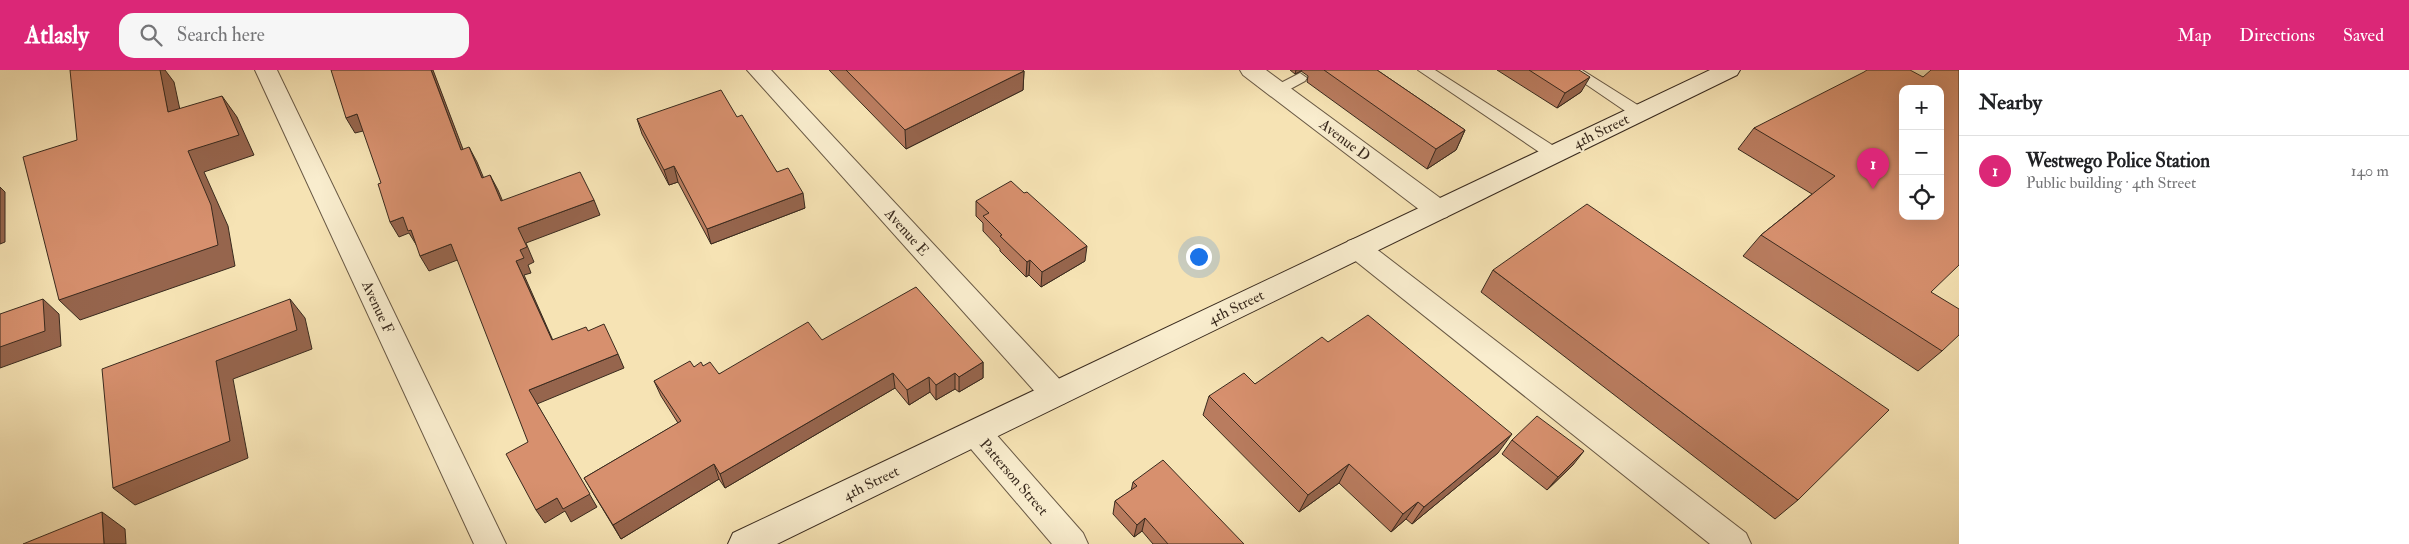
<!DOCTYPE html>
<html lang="en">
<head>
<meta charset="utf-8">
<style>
	:root { --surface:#fff; --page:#f6f6f6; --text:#202124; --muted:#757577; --line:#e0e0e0; --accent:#db2777 }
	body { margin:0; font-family:"IM FELL Double Pica",serif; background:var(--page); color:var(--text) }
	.controls { position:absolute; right:15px; top:15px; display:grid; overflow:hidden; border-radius:10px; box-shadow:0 5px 20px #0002 }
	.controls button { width:45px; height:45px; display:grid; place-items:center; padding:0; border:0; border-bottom:1px solid var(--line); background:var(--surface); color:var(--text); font:25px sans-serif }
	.you { position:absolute; left:1198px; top:186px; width:18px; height:18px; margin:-12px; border:4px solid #fff; border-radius:50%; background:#1a73e8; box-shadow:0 0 0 8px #1a73e833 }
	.badge { display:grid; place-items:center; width:32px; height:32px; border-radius:50%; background:var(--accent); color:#fff; font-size:16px; font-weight:700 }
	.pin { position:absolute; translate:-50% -41px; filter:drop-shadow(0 1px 2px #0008) }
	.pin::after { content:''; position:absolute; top:26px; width:18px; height:15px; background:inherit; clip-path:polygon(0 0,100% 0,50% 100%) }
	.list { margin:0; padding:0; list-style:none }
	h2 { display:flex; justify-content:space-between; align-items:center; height:65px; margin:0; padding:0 20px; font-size:21px }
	h2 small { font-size:16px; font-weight:400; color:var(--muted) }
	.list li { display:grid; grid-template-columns:32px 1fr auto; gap:15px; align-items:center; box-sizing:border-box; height:70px; padding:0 20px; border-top:1px solid var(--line) }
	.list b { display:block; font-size:19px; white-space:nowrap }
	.list p { margin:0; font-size:16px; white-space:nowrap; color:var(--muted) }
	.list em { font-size:16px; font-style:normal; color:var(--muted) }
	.icon { flex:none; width:28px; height:28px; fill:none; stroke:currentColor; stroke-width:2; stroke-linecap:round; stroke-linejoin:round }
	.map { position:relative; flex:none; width:1959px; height:474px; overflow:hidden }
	header { display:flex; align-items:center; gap:30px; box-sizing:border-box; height:70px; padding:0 25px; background:var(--accent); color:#fff }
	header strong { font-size:24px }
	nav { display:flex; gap:28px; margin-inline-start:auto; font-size:18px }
	.search { width:350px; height:45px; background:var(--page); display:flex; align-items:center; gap:12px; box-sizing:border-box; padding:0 18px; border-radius:15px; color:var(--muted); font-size:19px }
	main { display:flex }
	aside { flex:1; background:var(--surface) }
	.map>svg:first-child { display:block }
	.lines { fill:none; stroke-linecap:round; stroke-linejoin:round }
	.lane-casing { stroke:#685844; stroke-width:2 }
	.street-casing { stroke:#685844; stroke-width:2 }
	.secondary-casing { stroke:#392a1e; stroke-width:2 }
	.lane { fill:#f9edce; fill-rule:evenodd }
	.street { fill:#f9edce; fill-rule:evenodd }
	.secondary { fill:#f9edce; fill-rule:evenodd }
	.wall { fill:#b97c5f; stroke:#392a1e }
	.shaded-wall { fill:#96654d; stroke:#392a1e }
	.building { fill:#d7906e; stroke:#392a1e; fill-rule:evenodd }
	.labels { text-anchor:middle; stroke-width:4; stroke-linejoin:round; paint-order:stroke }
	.street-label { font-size:15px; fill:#392a1e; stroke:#f9edce }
</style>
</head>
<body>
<header>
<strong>Atlasly</strong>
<div class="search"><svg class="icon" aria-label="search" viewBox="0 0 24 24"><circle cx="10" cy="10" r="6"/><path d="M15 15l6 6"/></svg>Search here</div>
<nav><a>Map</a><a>Directions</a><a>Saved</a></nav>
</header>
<main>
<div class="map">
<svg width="1959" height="474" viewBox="0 0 1959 474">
	<rect width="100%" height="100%" fill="#f6e3b4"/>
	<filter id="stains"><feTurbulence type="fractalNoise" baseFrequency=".004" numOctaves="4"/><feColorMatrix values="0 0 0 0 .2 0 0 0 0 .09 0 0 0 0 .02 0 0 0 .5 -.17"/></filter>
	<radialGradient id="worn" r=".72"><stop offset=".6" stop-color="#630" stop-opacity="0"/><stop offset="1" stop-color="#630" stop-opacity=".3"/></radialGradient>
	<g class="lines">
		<defs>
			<g id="lane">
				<polygon points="1418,0 1435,0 1560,80 1562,84 1560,88 1548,88"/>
				<polygon points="1565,0 1582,0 1644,39 1647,43 1644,47 1634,47"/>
				<polygon points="1300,3 1307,8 1305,11 1283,23 1273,23 1271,20 1273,17"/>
			</g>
			<g id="street">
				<polygon points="255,0 277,0 506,474 474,474"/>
				<polygon points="747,0 771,0 1065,315 1070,324 1065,333 1055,336 1045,333"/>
				<polygon points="1240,0 1266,0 1447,133 1451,140 1447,147 1438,149 1429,147 1243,5"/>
				<polygon points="1357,168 1366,171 1746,463 1751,474 1710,474 1348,185 1344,178 1348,171"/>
				<polygon points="976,350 987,354 1083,463 1088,474 1052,474 965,372 961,363 965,354"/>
			</g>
			<polygon id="secondary" points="1710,0 1740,0 1737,5 777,474 728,474 733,463"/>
		</defs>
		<use href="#lane" class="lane-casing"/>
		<use href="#street" class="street-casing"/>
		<use href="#secondary" class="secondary-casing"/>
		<use href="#lane" class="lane"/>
		<use href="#street" class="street"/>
		<use href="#secondary" class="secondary"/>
	</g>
	<g class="wall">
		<polygon points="829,0 1023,0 1024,1 1023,20 906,79"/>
		<polygon points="1290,0 1377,0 1465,60 1456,80 1427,99 1307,12 1308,6 1301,1 1295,4"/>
		<polygon points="1497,0 1579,0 1581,22 1557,38"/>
		<polygon points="1923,7 1931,222 1942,281 1918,301 1743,186 1761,165 1812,124 1738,79 1754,58"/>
		<polygon points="737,47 777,102 805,138 711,174 678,112 669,115 642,64 637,49"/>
		<polygon points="976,131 1085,191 1041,217 1029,205 1026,207 1000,181 1000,179 983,161 983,153 976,146"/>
		<polygon points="1493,200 1798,430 1775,449 1481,222"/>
		<polygon points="822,270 983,292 983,308 959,322 955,319 936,330 930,322 909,335 895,318 725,418 719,409 621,469 584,408 678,353 661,326 654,311 694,297 703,296 719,304"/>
		<polygon points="1328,272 1498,383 1412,454 1406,449 1391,462 1339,413 1299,442 1203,345 1209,326 1255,314"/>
		<polygon points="1512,370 1573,395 1547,420 1502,384"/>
		<polygon points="1133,412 1244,474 1153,474 1142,461 1134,467 1113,444 1115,431 1131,421"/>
	</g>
	<g class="shaded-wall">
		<polygon points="159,0 165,0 174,12 185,63 168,42"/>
		<polygon points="431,0 433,0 469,95 461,80"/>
		<polygon points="1296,0 1302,0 1301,1 1295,4"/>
		<polygon points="1024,1 1023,20 906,79 905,60"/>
		<polygon points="1590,7 1581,22 1557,38 1565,23"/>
		<polygon points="222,26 237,47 254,85 204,102 228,156 235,196 80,250 59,230 188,81"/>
		<polygon points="357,44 367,60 355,63 346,48"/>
		<polygon points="1465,60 1456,80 1427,99 1436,79"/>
		<polygon points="469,77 477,92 490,123 482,108"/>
		<polygon points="674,96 678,112 669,115 664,100"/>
		<polygon points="490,105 498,120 509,146 501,131"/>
		<polygon points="0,117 5,122 5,172 0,174"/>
		<polygon points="803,123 805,138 711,174 707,159"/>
		<polygon points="594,130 600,145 526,173 534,192 528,195 531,203 524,205 559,284 552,270 516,191 520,180 518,158"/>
		<polygon points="403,147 412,162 417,176 409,163 399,167 390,152"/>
		<polygon points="451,174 460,189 429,201 420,186"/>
		<polygon points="1087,176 1085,191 1041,217 1042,202"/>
		<polygon points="1030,190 1029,205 1026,207 1027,192"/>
		<polygon points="43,229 59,244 61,276 0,298 0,277"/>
		<polygon points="290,229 305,248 312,279 233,309 248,388 135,435 113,418 216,291"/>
		<polygon points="618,284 624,298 537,334 597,437 571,452 565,441 545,453 536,440 557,428 529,320"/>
		<polygon points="983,292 983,308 959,322 959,307"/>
		<polygon points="893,303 895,318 725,418 720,404"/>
		<polygon points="955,303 955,319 936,330 936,315"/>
		<polygon points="929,307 930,322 909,335 907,320"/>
		<polygon points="1512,364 1498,383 1412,454 1424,437"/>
		<polygon points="1584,381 1573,395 1547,420 1558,407"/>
		<polygon points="714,394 719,409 621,469 613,455"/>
		<polygon points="1349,394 1339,413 1299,442 1308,425"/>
		<polygon points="1418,432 1406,449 1391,462 1403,444"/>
		<polygon points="102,442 125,459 126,474 104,474"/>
		<polygon points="1145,448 1142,461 1134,467 1137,455"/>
	</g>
	<g class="building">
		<polygon points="70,0 160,0 168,42 222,26 239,65 188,81 211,135 218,175 59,230 23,87 77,70"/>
		<polygon points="331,0 431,0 461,80 469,77 482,108 490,105 501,131 580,102 594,130 518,158 527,177 520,180 524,188 516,191 552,270 586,257 588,261 604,254 618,284 529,320 590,424 563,439 557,428 536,440 506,384 528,372 451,174 420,186 411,160 408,161 403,147 390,152 378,114 381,113 357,44 346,48"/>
		<polygon points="846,0 1023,0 1024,1 905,60"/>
		<polygon points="1324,0 1377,0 1465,60 1436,79"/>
		<polygon points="1529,0 1579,0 1590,7 1565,23"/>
		<path d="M1867,0H1910L1923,7L1931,0H1959V195L1931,222L1959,239V265L1942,281L1761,165L1835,106L1754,58L1864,2ZM1903,19H1940V146H1903Z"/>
		<polygon points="721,20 737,47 742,45 777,102 788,98 803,123 707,159 674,96 664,100 637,49"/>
		<polygon points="1011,111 1024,123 1027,122 1087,176 1042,202 1030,190 1027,192 1000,166 1002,165 983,146 989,143 976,131"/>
		<polygon points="1587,134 1889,340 1798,430 1493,200"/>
		<polygon points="916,217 983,292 959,307 955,303 936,315 929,307 907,320 893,303 720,404 714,394 613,455 584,408 681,351 654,311 690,291 694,297 701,292 703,296 710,292 719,304 808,252 822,270"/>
		<polygon points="43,229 45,261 0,277 0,244"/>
		<polygon points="290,229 297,260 216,291 230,371 113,418 102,299"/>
		<polygon points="1368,245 1512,364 1424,437 1418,432 1403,444 1349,394 1308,425 1209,326 1244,303 1255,314 1322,267 1328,272"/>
		<polygon points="1537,346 1584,381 1558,407 1512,370"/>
		<polygon points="1163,390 1244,474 1168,474 1145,448 1137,455 1115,431 1137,416 1133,412"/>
		<polygon points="102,442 104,474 23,474"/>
	</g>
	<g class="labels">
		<g class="street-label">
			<text transform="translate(1601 61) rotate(-26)" y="5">4th Street</text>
			<text transform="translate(1345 70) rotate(37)" y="5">Avenue D</text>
			<text transform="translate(907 162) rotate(48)" y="5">Avenue E</text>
			<text transform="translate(378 237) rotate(65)" y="5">Avenue F</text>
			<text transform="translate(1236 237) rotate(-26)" y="5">4th Street</text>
			<text transform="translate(1014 407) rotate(49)" y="5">Patterson Street</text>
			<text transform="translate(871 413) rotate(-26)" y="5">4th Street</text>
		</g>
	</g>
	<rect width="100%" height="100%" filter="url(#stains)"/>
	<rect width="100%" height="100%" fill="url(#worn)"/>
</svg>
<div class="controls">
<button>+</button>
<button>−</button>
<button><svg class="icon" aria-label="locate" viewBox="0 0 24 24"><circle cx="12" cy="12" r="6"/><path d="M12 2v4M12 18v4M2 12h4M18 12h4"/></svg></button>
</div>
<div class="you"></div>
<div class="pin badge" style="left:1873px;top:119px">1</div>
</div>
<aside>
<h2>Nearby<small></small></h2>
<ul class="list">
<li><span class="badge">1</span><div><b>Westwego Police Station</b><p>Public building · 4th Street</p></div><em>140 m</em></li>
</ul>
</aside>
</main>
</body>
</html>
